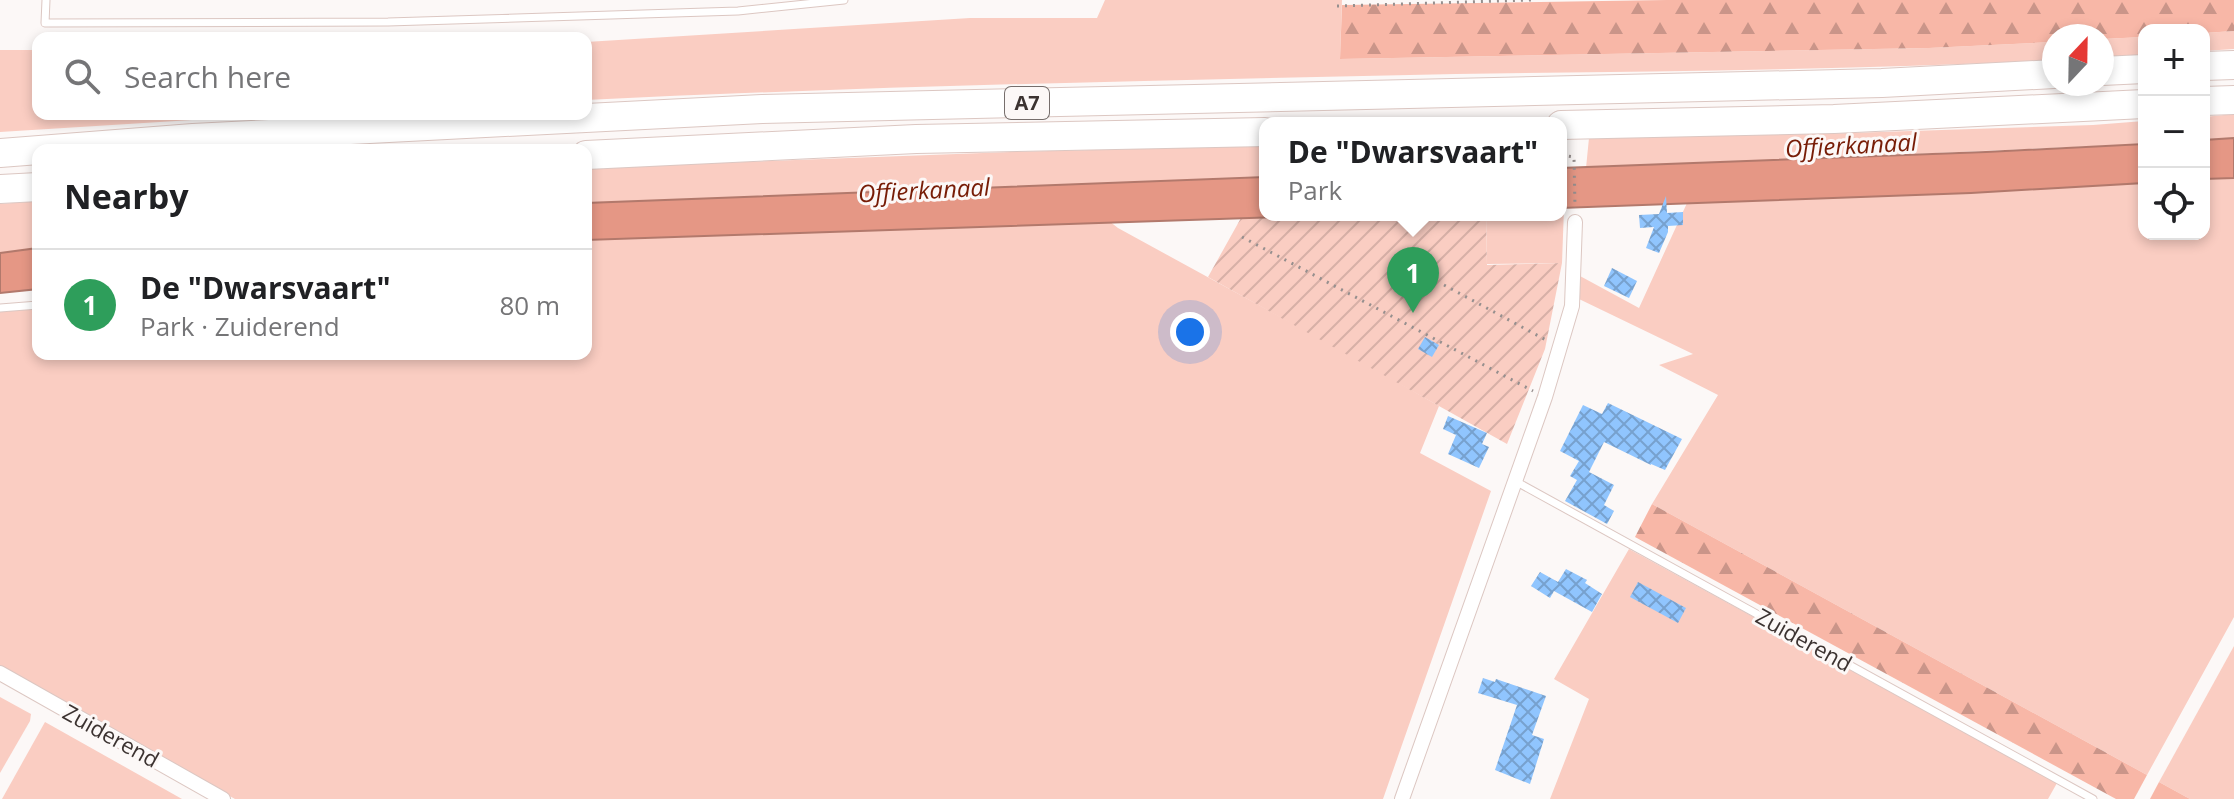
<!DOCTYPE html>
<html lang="en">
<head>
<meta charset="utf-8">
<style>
	:root { --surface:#fff; --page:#f6f6f6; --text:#202124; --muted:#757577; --line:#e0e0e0; --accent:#277bc9 }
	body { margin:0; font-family:"Open Sans",sans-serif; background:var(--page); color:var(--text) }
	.controls { position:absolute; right:24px; top:24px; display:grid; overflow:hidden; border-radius:16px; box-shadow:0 4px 12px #0003 }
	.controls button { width:72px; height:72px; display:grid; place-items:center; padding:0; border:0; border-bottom:2px solid var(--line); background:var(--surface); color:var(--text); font:40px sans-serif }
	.compass { position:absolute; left:2042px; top:24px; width:72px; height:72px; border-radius:50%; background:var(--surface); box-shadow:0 4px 12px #0003; rotate:22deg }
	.you { position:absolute; left:1190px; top:332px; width:28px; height:28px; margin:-20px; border:6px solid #fff; border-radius:50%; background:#1a73e8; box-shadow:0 0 0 12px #1a73e833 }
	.badge { display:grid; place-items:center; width:52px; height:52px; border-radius:50%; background:var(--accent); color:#fff; font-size:26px; font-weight:700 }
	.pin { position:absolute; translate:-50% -66px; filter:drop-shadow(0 2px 4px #0008) }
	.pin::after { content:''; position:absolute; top:42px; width:28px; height:24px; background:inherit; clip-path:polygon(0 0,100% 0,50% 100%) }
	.popup { position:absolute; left:1259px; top:117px; width:308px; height:104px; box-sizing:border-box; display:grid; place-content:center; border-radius:16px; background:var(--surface); filter:drop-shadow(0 2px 6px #0005); font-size:26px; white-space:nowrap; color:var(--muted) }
	.popup b { font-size:30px; color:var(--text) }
	.popup::after { content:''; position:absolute; left:50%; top:100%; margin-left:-16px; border:16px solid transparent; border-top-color:var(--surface) }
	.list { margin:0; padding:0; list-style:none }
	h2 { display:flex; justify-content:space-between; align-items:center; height:104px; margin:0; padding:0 32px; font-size:34px }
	h2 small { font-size:26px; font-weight:400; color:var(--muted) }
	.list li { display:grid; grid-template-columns:52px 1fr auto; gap:24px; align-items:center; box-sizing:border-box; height:112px; padding:0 32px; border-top:2px solid var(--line) }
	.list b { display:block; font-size:30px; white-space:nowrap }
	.list p { margin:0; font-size:26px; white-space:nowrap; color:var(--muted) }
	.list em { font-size:26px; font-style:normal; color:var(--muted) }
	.icon { flex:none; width:44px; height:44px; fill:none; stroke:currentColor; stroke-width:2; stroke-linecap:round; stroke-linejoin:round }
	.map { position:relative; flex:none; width:2234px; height:799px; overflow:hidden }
	.search { position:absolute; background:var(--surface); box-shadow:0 4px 12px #0003; left:32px; top:32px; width:560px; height:88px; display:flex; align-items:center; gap:20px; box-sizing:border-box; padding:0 28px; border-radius:16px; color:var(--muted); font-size:30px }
	.panel { position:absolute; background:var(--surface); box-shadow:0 4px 12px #0003; left:32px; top:144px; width:560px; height:216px; border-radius:16px }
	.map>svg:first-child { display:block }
	.grass { fill:#facdc2 }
	.forest { fill:url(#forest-firs) }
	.garden { fill:url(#garden-furrows) }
	.water { fill:#e59785; stroke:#b2796c; stroke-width:2 }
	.building { fill:url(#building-cross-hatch) }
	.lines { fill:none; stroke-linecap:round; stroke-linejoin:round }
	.service-casing { stroke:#dcc7c2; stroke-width:9 }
	.minor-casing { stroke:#dcc7c2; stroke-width:16 }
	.motorway-casing { stroke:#dcc7c2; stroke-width:30 }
	.path { stroke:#968f8e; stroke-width:3; stroke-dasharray:2 6; stroke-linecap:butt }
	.service { stroke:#fff; stroke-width:7 }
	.minor { stroke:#fff; stroke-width:14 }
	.motorway { stroke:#fff; stroke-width:28 }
	.labels { text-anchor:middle; stroke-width:6; stroke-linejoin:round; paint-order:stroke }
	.shield { fill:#fcf8f7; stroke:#766e6c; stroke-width:2 }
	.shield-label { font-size:20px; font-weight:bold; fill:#3c3331 }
	.street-label { font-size:22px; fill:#3c3331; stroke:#fcf8f7 }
	.water-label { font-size:24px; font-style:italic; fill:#771c06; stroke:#fcf8f7 }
</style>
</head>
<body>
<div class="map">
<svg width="2234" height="799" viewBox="0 0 2234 799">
	<defs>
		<pattern id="forest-firs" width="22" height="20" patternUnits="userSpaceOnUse" patternTransform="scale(2)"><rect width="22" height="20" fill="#f8b7a7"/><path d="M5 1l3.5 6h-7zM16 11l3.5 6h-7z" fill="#ca9589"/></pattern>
		<pattern id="garden-furrows" width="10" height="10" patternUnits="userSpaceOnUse" patternTransform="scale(2)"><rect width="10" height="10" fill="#facdc2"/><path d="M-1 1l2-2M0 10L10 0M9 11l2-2" fill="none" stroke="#d7b0a7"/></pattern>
		<pattern id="building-cross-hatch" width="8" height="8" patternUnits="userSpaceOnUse" patternTransform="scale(2)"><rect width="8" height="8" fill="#90c5fe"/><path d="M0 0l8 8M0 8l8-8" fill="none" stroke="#77a1ce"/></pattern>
	</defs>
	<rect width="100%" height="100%" fill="#fcf8f7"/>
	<g class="grass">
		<path d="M1105,0H1342L1340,59L1929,48L2054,42V60C1855,70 1656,71 1456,74C1166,80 876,86 586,100V42L970,18H1097Z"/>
		<polygon points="2234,31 2234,49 2204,51 2204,33"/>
		<polygon points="2144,37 2144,55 2102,57 2102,39"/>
		<polygon points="0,50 38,50 38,114 287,114 0,132"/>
		<polygon points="2234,114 2234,138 2204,140 2204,117"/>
		<polygon points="2144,121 2144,144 1586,168 1589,138 1819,134 2093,125"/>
		<polygon points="1265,146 1265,177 586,203 586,168 1010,152"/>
		<polygon points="2234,178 2234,617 2147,775 1652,504 1718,395 1659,365 1693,354 1579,299 1580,276 1639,308 1687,203 1971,193 2144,183 2144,234 2204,234 2204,179"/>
		<polygon points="38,201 38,248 0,253 0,204"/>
		<polygon points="1561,208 1564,208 1562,263 1487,264 1486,215 1561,215"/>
		<polygon points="1109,221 1118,228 1350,355 1439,406 1420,453 1491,491 1383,799 235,799 0,667 0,312 38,308 38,354 586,354 586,240"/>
		<polygon points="1629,549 2057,783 2048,799 1550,799 1589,699 1554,679"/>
		<polygon points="2234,646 2234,799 2190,799 2159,782"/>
		<polygon points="0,697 31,714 30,721 0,773"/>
		<polygon points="45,722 182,799 2,799"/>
	</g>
	<g class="forest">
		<polygon points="1666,0 2234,0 2234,31 2204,33 2204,30 2144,30 2144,37 2102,39 2102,36 2054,36 2054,42 1929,48 1340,59 1342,5"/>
		<polygon points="1652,504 2147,775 2134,799 2116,799 1635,537"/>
		<polygon points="2159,782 2190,799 2150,799"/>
	</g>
	<polygon class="garden" points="1340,215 1486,215 1487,265 1562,263 1545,349 1507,444 1208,277 1241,218"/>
	<g class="water">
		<polygon points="2234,138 2234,178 2204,179 2204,140"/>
		<polygon points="2144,144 2144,183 1971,193 1561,208 1561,168 1986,152"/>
		<polygon points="1265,177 1265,215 1340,215 586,240 586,203"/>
		<polygon points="38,248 38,289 0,293 0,253"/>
	</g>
	<g class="building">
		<polygon points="1666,196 1667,213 1683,212 1683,225 1668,226 1668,232 1659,253 1646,248 1654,227 1640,228 1639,215 1659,214"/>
		<polygon points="1612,268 1637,281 1629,298 1604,286"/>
		<polygon points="1425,337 1439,345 1432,357 1418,349"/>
		<polygon points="1608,403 1682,439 1665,470 1651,464 1651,465 1604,442 1589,472 1614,485 1604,505 1614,511 1607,524 1565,501 1577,480 1570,476 1579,461 1560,451 1583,405 1602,414"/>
		<polygon points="1448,416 1487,433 1482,444 1489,447 1479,468 1448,454 1456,435 1443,429"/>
		<polygon points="1566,569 1587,580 1585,583 1602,594 1592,612 1554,591 1550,598 1531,586 1540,572 1558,582"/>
		<polygon points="1638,582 1686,608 1678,623 1630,597"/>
		<polygon points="1483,678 1495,682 1496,679 1546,696 1532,735 1544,739 1530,784 1495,770 1517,705 1478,693"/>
	</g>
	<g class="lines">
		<defs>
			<g id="service">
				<polyline points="46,0 45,23 388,22 738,11 844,0"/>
				<polyline points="0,308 38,305"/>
				<polyline points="1515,481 2093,799"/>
			</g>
			<g id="minor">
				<polyline points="0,673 223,799"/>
				<polyline points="1402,799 1545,397 1572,306 1575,222"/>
			</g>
			<g id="motorway">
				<polyline points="2204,66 2234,65"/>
				<polyline points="2102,71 2144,69"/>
				<polyline points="2204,101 2234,100"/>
				<polyline points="1561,125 1834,119 2144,104"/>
				<polyline points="0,153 193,138 762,109 1882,83 2054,74"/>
				<polyline points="586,155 916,139 1265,132"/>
				<polyline points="0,189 38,187"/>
			</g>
		</defs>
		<use href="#service" class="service-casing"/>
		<use href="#minor" class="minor-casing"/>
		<use href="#motorway" class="motorway-casing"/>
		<g class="path">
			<polyline points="1337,6 1531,0"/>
			<polyline points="1561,155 1574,157 1575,208"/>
			<polyline points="1242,237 1533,391"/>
			<polyline points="1444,285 1546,340"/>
		</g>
		<use href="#service" class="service"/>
		<use href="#minor" class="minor"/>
		<use href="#motorway" class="motorway"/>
	</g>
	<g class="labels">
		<rect class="shield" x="1005" y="87" width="44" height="32" rx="6"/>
		<g class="shield-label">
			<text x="1027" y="110">A7</text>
		</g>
		<g class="street-label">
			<text transform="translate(1804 640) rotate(29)" y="8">Zuiderend</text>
			<text transform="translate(111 736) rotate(29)" y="8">Zuiderend</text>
		</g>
		<g class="water-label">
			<text transform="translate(1851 146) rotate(-3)" y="8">Offierkanaal</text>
			<text transform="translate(924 191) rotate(-3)" y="8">Offierkanaal</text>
		</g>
	</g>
</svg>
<div class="controls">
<button>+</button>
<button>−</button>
<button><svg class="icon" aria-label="locate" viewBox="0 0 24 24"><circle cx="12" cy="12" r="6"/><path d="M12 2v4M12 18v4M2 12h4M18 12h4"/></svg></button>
</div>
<svg class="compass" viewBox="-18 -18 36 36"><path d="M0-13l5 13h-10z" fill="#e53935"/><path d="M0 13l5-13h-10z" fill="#757577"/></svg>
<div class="you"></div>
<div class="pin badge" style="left:1413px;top:313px;background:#2e9e5b">1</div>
<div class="popup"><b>De &quot;Dwarsvaart&quot;</b>Park</div>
<div class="search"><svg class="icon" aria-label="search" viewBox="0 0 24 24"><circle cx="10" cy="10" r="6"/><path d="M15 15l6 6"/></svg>Search here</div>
<section class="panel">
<h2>Nearby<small></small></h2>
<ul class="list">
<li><span class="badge" style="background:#2e9e5b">1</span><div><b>De &quot;Dwarsvaart&quot;</b><p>Park · Zuiderend</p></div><em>80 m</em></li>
</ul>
</section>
</div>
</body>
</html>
